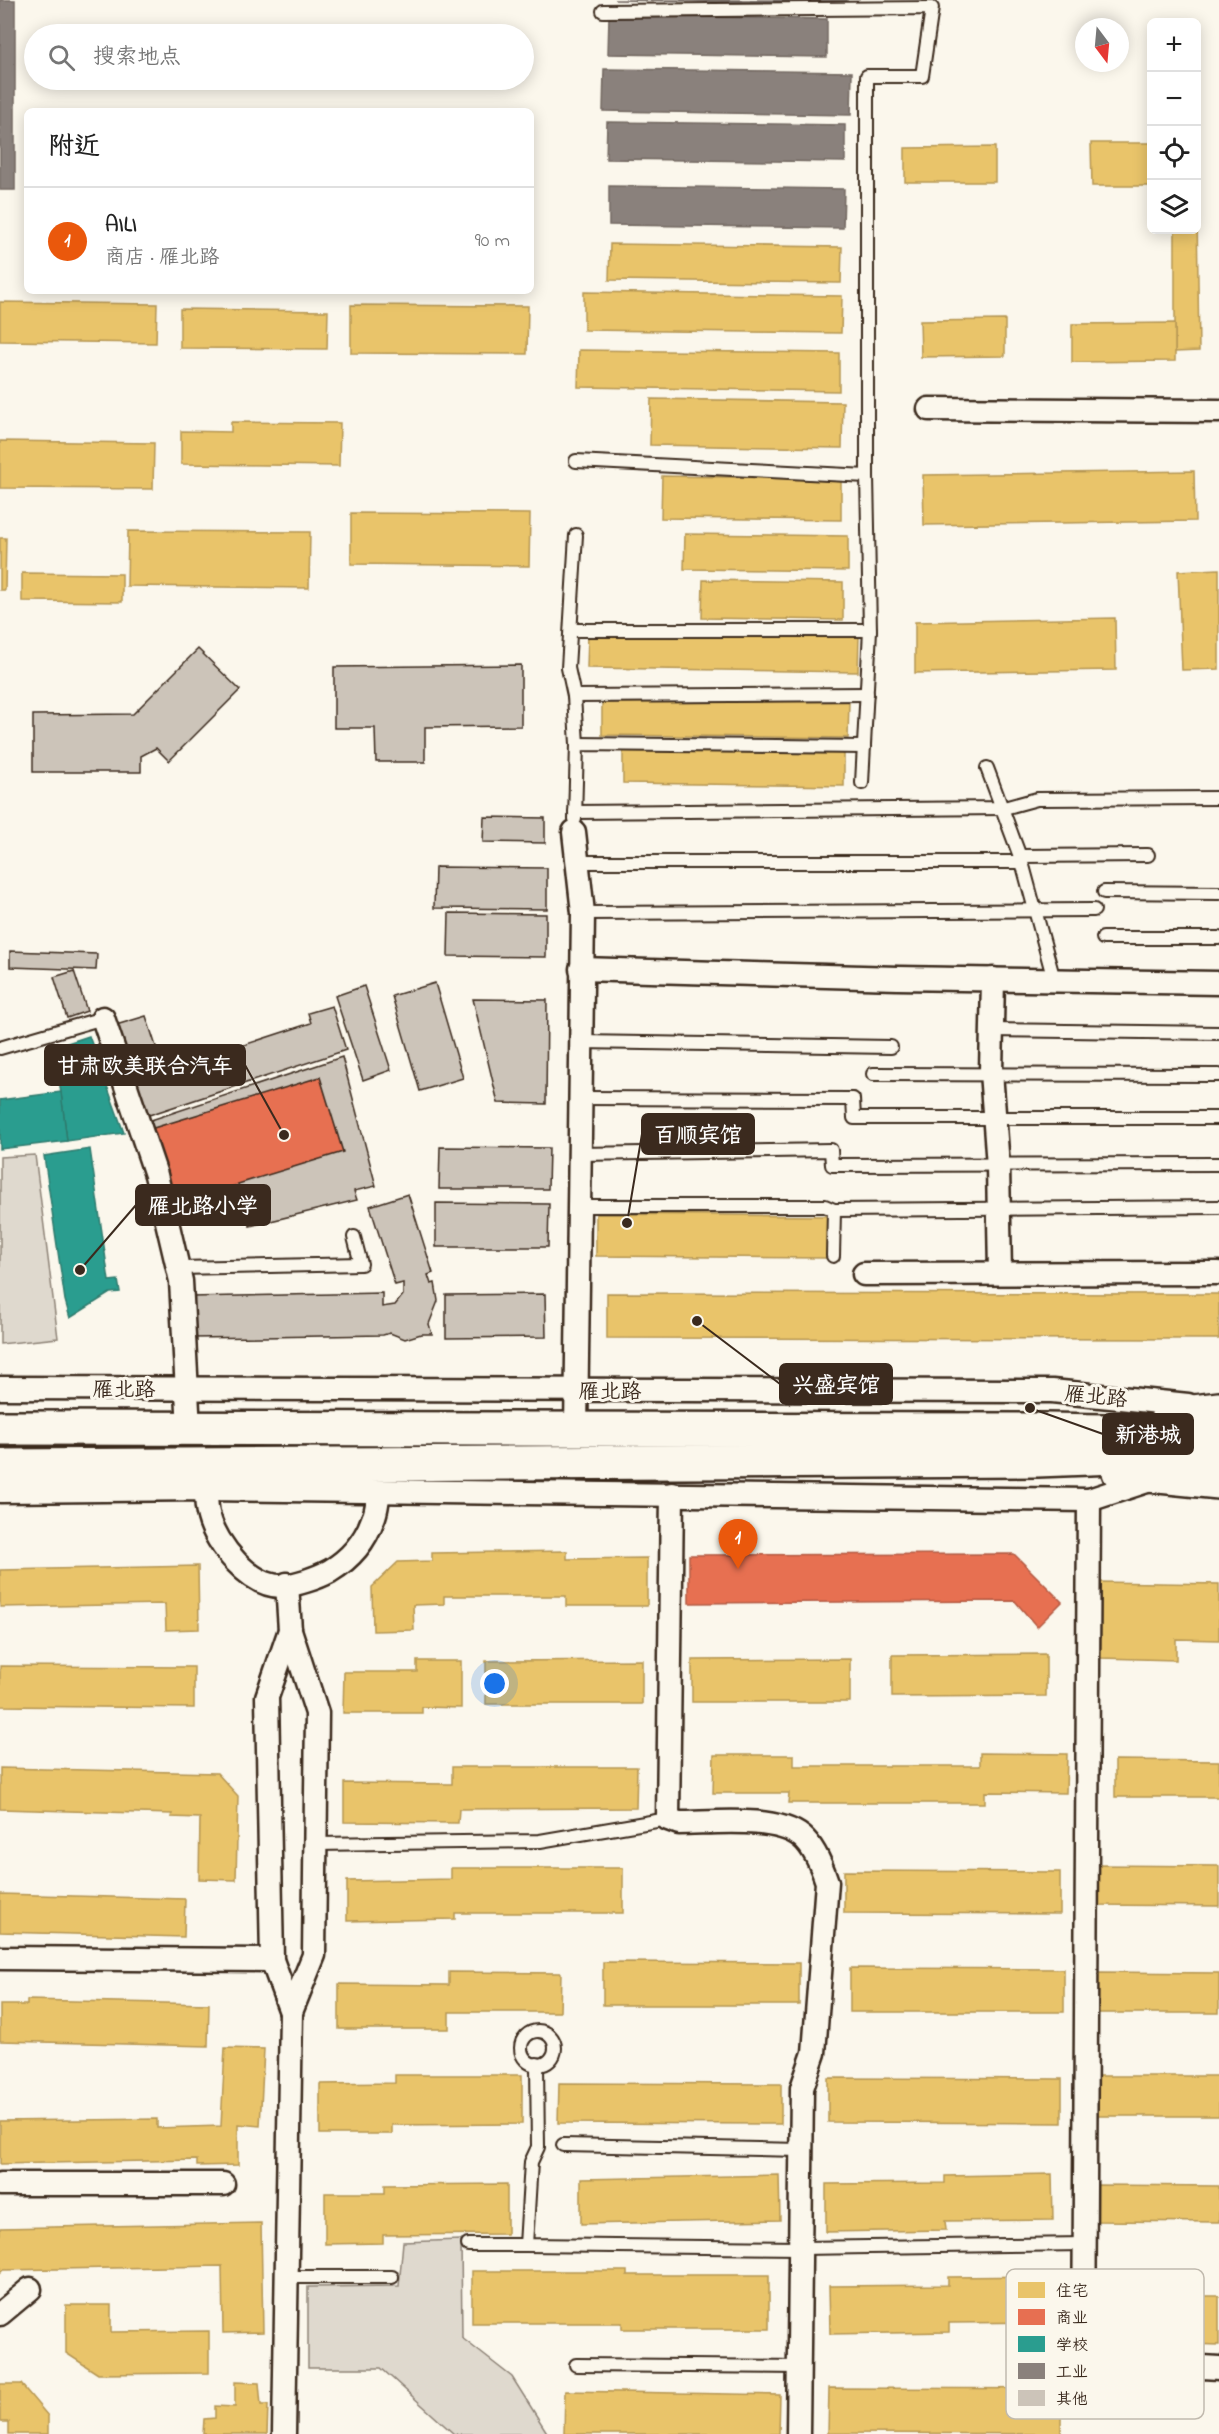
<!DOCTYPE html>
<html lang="zh">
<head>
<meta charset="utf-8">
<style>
	:root { --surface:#fff; --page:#f2f2f2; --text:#222; --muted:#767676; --line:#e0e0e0; --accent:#ea580c }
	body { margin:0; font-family:"Indie Flower","LXGW WenKai TC",sans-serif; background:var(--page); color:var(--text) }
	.controls { position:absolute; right:18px; top:18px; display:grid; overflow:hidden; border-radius:9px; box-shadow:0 3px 15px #0003 }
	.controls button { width:54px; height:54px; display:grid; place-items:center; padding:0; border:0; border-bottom:2px solid var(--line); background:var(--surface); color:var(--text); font:30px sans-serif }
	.compass { position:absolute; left:1075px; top:18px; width:54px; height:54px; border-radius:50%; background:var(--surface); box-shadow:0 3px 15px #0003; rotate:164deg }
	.you { position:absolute; left:495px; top:1684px; width:21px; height:21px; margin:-15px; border:4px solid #fff; border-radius:50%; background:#1a73e8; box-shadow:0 0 0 9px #1a73e833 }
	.badge { display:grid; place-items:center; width:39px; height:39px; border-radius:50%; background:var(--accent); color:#fff; font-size:20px; font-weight:700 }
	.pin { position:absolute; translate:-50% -50px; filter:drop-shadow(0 2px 3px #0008) }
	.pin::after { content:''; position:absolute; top:32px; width:21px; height:18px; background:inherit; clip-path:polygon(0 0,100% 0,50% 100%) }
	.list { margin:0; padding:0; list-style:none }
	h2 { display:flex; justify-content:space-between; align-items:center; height:78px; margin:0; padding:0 24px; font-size:26px }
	h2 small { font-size:20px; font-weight:400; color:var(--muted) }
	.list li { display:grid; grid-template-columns:39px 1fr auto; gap:18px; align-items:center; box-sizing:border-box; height:108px; padding:0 24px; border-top:2px solid var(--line) }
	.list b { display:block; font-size:22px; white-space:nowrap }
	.list p { margin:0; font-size:20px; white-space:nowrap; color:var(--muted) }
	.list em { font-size:20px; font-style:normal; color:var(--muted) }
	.icon { flex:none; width:33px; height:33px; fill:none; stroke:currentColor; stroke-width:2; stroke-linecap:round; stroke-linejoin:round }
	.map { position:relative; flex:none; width:1219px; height:2434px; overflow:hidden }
	.search { position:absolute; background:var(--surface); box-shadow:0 3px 15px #0003; left:24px; top:24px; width:510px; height:66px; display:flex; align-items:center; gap:15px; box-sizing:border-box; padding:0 21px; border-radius:33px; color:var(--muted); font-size:22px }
	.panel { position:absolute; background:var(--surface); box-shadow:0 3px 15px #0003; left:24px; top:108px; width:510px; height:186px; border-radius:9px }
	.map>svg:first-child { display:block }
	.green { fill:#dfd9ce; stroke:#8d8276; stroke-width:1.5 }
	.homes { fill:#e9c46a; stroke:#b59653; stroke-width:1.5 }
	.shops { fill:#e76f51; stroke:#b35a42; stroke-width:1.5 }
	.schools { fill:#2a9d8f; stroke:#2f7a6d; stroke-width:1.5 }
	.industry { fill:#8a817c; stroke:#726760; stroke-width:1.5 }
	.building { fill:#ccc4b9; stroke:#3b2a1e; stroke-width:1.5 }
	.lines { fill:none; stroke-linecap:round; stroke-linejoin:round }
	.lane-casing { stroke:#3b2a1e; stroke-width:16 }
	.street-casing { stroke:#3b2a1e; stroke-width:27 }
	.primary-casing { stroke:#3b2a1e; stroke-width:38 }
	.lane { stroke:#fbf7ec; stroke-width:12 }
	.street { stroke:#fbf7ec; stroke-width:22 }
	.primary { stroke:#fbf7ec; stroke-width:33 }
	.labels { text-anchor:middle; stroke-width:6; stroke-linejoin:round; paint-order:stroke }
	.street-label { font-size:21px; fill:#3b2a1e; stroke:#fbf7ec }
	.key { fill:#fbf7ec; stroke:#c1baae; stroke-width:1.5 }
	.key-label { font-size:16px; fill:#3b2a1e }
	.leader { fill:none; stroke:#3b2a1e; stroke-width:2 }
	.callout-dot { fill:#3b2a1e; stroke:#fbf7ec; stroke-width:2 }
	.callout { fill:#3b2a1e; stroke:#3b2a1e; stroke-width:2 }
	.callout-label { font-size:22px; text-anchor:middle; font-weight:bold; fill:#fff }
</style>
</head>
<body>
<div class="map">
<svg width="1219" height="2434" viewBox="0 0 1219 2434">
	<rect width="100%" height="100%" fill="#fbf7ec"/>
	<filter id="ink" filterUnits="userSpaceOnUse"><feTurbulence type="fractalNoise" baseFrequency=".0167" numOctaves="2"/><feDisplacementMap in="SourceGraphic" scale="12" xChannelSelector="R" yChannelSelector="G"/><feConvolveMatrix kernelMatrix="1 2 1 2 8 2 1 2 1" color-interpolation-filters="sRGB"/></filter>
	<g filter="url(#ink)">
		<g class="green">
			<polygon points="35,1155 58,1338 0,1344 0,1157"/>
			<polygon points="461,2240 462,2338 512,2377 548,2434 454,2434 381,2368 308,2368 308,2287 399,2286 403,2242"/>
		</g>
		<g class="homes">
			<polygon points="1196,142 1199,351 1175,352 1175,230 1196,230"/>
			<polygon points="1091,143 1152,143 1152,186 1092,186"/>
			<polygon points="995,147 995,182 905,182 905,148"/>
			<polygon points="610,244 842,247 841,283 609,280"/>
			<polygon points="584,292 842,296 841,333 584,330"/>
			<polygon points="0,302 157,304 156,343 0,341"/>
			<polygon points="351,305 528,306 527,354 351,353"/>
			<polygon points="180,309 328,311 327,349 180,348"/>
			<polygon points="1005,320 1005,356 921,357 920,321"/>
			<polygon points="1175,323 1175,361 1072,362 1072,324"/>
			<polygon points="579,350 839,353 839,391 578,387"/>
			<polygon points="651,399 843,402 842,448 650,445"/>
			<polygon points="231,422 340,423 339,466 181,464 181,431 231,432"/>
			<polygon points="0,441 154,443 153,489 0,488"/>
			<polygon points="1194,471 1195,521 924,525 923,475"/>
			<polygon points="662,476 841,479 841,520 661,518"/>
			<polygon points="351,513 530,514 529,566 351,564"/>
			<polygon points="128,531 310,532 309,588 127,586"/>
			<polygon points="685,534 848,536 848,571 684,569"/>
			<polygon points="0,538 6,538 5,590 0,590"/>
			<polygon points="1219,569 1219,669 1182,670 1178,571"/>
			<polygon points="22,573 122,574 122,602 22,601"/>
			<polygon points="703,580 843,582 843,620 702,618"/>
			<polygon points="1115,618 1116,670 915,673 915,622"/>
			<polygon points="588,634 859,637 858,672 587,668"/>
			<polygon points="602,697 849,701 848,738 602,735"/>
			<polygon points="623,747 844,750 844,786 623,783"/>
			<polygon points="596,1214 827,1216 827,1258 596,1256"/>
			<polygon points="607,1293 1219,1294 1219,1339 607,1338"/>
			<polygon points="567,1551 567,1559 647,1558 647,1606 566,1606 566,1596 444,1596 444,1604 413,1605 414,1630 373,1631 372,1587 398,1562 432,1561 432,1553"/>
			<polygon points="198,1566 199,1629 166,1630 165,1604 0,1607 0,1570"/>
			<polygon points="1097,1582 1219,1584 1219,1640 1176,1639 1176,1660 1100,1658 1101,1638 1095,1637"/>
			<polygon points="1046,1654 1046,1696 892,1697 892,1655"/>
			<polygon points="850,1659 850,1702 692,1702 692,1660"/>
			<polygon points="642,1660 642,1704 486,1704 486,1661"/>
			<polygon points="417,1661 461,1661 461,1708 422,1707 422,1713 343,1713 344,1672 417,1672"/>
			<polygon points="0,1666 194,1667 194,1708 0,1706"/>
			<polygon points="980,1753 1067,1754 1066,1793 985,1792 985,1803 788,1803 789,1793 713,1793 714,1755 794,1755 794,1766 980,1766"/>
			<polygon points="1115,1760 1219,1761 1219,1797 1115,1797"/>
			<polygon points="452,1767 637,1767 636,1808 459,1809 458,1823 344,1822 344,1783 452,1784"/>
			<polygon points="0,1768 217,1773 238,1796 236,1880 199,1879 200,1818 171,1817 172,1814 0,1809"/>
			<polygon points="1094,1865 1219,1866 1219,1906 1094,1905"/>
			<polygon points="451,1868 623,1868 623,1913 455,1913 455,1919 347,1921 347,1881 451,1879"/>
			<polygon points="844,1871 1060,1872 1060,1914 844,1913"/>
			<polygon points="0,1894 185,1899 184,1937 0,1932"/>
			<polygon points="603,1962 799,1963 799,2005 603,2005"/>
			<polygon points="850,1968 1064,1969 1064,2012 850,2012"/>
			<polygon points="449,1972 561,1973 560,2012 449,2012 449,2029 339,2029 339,1984 449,1985"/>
			<polygon points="1098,1972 1219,1973 1219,2013 1097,2013"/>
			<polygon points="27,2000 209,2004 208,2046 0,2041 0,2005 27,2005"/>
			<polygon points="225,2048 264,2049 260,2126 238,2124 238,2165 197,2166 197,2160 0,2164 0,2121 157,2119 157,2128 221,2126"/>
			<polygon points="395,2075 522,2075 522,2124 392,2125 392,2134 320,2134 320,2084 395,2083"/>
			<polygon points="1096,2076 1219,2076 1219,2116 1095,2116"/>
			<polygon points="828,2078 1062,2079 1062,2123 828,2122"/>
			<polygon points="559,2083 781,2084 781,2124 558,2123"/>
			<polygon points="1052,2174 1053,2220 945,2221 946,2230 826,2232 826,2184 945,2183 945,2176"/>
			<polygon points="779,2175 780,2220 581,2224 581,2179"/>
			<polygon points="507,2184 507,2234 383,2235 383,2243 325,2244 325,2193 385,2193 385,2185"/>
			<polygon points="1095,2185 1219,2186 1219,2222 1095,2221"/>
			<polygon points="261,2223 263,2332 223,2333 222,2266 3,2270 0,2273 0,2228"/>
			<polygon points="472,2271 627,2271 627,2275 769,2275 769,2329 622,2329 622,2323 472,2323"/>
			<polygon points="1063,2276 1063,2322 949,2323 949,2332 830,2334 829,2286 948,2285 948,2277"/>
			<polygon points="1090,2281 1191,2282 1190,2296 1219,2296 1219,2345 1190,2344 1191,2328 1090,2327"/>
			<polygon points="66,2305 111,2305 111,2332 209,2331 209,2373 98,2374 66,2353"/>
			<polygon points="235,2382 259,2383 261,2405 268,2405 267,2434 203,2434 204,2419 215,2418 215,2406 235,2407"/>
			<polygon points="0,2384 21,2384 48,2416 48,2434 9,2434 9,2422 0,2422"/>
			<polygon points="829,2388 1061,2389 1061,2434 828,2433"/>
			<polygon points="565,2391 780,2395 779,2434 564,2434"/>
		</g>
		<g class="shops">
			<polygon points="320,1077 343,1152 173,1204 150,1129"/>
			<polygon points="1014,1554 1062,1602 1037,1627 1015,1601 689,1603 689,1555"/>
		</g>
		<g class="schools">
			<polygon points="89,1036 124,1133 67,1141 55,1047"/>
			<polygon points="61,1092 67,1141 0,1149 0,1100"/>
			<polygon points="90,1149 109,1281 118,1280 120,1292 110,1293 70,1318 65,1300 44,1156"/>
		</g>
		<g class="industry">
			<rect x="0" y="0" width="15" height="190"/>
			<polygon points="615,0 847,0 847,3"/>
			<polygon points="609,16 827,19 827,57 608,54"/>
			<polygon points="604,69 852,72 851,115 603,111"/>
			<polygon points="607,122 845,125 845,162 606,159"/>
			<polygon points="609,186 844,189 843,228 609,225"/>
		</g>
		<g class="building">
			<polygon points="198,649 240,690 169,761 156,748 141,756 141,772 33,772 33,715 133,714"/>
			<polygon points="521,665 521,726 425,727 425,762 376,762 375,728 334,728 334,667"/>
			<polygon points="484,817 545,818 545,843 483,842"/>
			<polygon points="435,867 547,868 547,909 434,908"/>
			<polygon points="449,913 546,914 546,957 448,956"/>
			<polygon points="10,951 97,954 96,970 10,967"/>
			<polygon points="74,971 87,1011 67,1018 54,977"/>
			<polygon points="435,983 463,1078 420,1091 392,996"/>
			<polygon points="364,986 391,1070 363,1080 335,996"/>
			<polygon points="473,999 547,1000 546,1104 498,1103"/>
			<polygon points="332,1006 346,1050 146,1116 116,1025 146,1016 164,1071 311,1023 308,1013"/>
			<polygon points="342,1057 376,1186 354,1191 357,1200 250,1226 238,1184 343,1152 320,1077 150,1129 148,1121"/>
			<polygon points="440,1147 549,1148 548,1189 439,1189"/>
			<polygon points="408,1194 433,1273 428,1275 431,1284 435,1283 438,1301 429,1324 432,1334 421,1334 405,1339 390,1333 383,1335 192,1338 191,1297 382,1293 382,1307 395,1305 403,1295 403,1283 395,1285 370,1206"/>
			<polygon points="436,1203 549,1204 548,1247 436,1247"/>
			<polygon points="545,1294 546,1337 446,1338 446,1295"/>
		</g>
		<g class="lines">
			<defs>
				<g id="lane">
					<polyline points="603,11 932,8 922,76 867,76 867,476"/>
					<polyline points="576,461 867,476 870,630 862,783"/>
					<polyline points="576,535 568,668 574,696 577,744"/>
					<polyline points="571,630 870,630"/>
					<polyline points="574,696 867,694"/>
					<polyline points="987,768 1022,862 1054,980"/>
					<polyline points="575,812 1004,808 1037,799 1219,798"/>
					<polyline points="575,819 577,744 864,747"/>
					<polyline points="1020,856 1148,855"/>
					<polyline points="578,862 1022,862"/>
					<polyline points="1104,892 1219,893"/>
					<polyline points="583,913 1094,910"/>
					<polyline points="1103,938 1219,938"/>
					<polyline points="992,1030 1219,1033"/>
					<polyline points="580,1042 891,1047"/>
					<polyline points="0,1048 103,1018"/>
					<polyline points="873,1074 1219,1075"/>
					<polyline points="580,1098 853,1099 854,1118 1219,1118"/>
					<polyline points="579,1154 831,1150 832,1165 1219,1164"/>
					<polyline points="578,1206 825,1206 834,1210"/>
					<polyline points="833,1256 834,1210 1219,1207"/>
					<polyline points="178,1268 361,1264 354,1237"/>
					<polyline points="315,1844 540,1841 668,1819"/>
					<circle cx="538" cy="2048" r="17"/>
					<polyline points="537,2064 538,2147 531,2162 526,2245 800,2248 1085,2244"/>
					<polyline points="563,2145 801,2150"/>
					<polyline points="468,2245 526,2245"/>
					<polyline points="287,2277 392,2277"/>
					<polyline points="576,2365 799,2367"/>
				</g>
				<g id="street">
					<polyline points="929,409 1219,411"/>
					<polyline points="574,832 583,913 576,1430"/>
					<polyline points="581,969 898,978 1219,983"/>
					<polyline points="993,979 991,1072 998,1166 1000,1273"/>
					<polyline points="103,1018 156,1175 181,1281 189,1429"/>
					<polyline points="864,1274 1219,1273"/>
					<polyline points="0,1388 1052,1391 1188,1405"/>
					<path d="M206,1489C206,1498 206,1508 209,1517C216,1544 250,1587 282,1586C296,1585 317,1578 330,1571C350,1559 365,1542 373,1519C377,1511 377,1501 379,1492"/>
					<polyline points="0,1491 206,1489 1089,1500 1150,1480"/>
					<path d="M672,1494L668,1819L679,1823C712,1823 775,1815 802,1837C814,1847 822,1867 827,1882L814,2053L802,2088L798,2434"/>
					<polyline points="1089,1500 1084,2360 1219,2368"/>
					<polyline points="290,1630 317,1713 314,1955 291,2012"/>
					<polyline points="0,1958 272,1960"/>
					<polyline points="0,2184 223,2184"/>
					<polyline points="0,2314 30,2289"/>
					<polyline points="284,2434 291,2012 272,1960 267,1697 290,1630 287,1584"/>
				</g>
				<g id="primary">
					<polyline points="1168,1415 1219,1409"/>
					<polyline points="0,1428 1047,1430 1213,1433"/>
					<polyline points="0,1466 1037,1460 1219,1453"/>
					<polyline points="1119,1472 1219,1482"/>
				</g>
			</defs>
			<use href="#lane" class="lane-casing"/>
			<use href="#street" class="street-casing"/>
			<use href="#primary" class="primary-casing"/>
			<use href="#lane" class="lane"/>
			<use href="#street" class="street"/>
			<use href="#primary" class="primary"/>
		</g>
	</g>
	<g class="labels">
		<g class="street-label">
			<text x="124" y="1396">雁北路</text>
			<text x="610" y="1398">雁北路</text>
			<text transform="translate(1096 1396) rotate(6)" y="7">雁北路</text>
		</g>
	</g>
	<rect x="1006" y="2269" width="198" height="150" rx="9" class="key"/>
	<rect x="1018" y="2282" width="27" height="16" fill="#e9c46a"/>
	<rect x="1018" y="2309" width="27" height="16" fill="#e76f51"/>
	<rect x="1018" y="2336" width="27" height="16" fill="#2a9d8f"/>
	<rect x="1018" y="2363" width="27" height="16" fill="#8a817c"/>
	<rect x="1018" y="2390" width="27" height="16" fill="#ccc4b9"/>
	<g class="key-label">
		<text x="1056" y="2296">住宅</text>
		<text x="1056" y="2323">商业</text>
		<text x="1056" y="2350">学校</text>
		<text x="1056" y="2377">工业</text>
		<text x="1056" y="2404">其他</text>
	</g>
	<path class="leader" d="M284 1135L245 1065M627 1223L642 1134M80 1270L136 1205M697 1321L780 1384M1030 1408L1103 1434"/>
	<g class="callout-dot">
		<circle cx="284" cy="1135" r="6"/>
		<circle cx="627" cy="1223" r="6"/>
		<circle cx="80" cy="1270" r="6"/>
		<circle cx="697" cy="1321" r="6"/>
		<circle cx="1030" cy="1408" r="6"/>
	</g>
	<g class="callout">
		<rect x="45" y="1045" width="200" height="40" rx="6"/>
		<rect x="642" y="1114" width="112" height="40" rx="6"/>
		<rect x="136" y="1185" width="134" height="40" rx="6"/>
		<rect x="780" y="1364" width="112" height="40" rx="6"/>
		<rect x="1103" y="1414" width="90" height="40" rx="6"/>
	</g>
	<g class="callout-label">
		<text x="145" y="1073">甘肃欧美联合汽车</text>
		<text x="698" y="1142">百顺宾馆</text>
		<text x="203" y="1213">雁北路小学</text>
		<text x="836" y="1392">兴盛宾馆</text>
		<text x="1148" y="1442">新港城</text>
	</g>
</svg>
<div class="controls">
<button>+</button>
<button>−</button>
<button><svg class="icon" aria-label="locate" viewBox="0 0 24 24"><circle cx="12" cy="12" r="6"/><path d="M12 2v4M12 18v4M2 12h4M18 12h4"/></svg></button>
<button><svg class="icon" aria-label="layers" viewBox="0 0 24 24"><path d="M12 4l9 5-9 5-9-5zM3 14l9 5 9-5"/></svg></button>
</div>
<svg class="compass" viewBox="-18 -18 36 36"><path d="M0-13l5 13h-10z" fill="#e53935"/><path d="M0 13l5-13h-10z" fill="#767676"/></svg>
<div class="you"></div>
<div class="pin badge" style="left:738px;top:1569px">1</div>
<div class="search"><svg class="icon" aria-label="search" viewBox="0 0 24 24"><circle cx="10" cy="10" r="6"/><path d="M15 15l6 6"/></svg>搜索地点</div>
<section class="panel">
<h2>附近<small></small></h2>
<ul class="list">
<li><span class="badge">1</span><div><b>AILI</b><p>商店 · 雁北路</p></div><em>90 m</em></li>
</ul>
</section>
</div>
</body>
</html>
